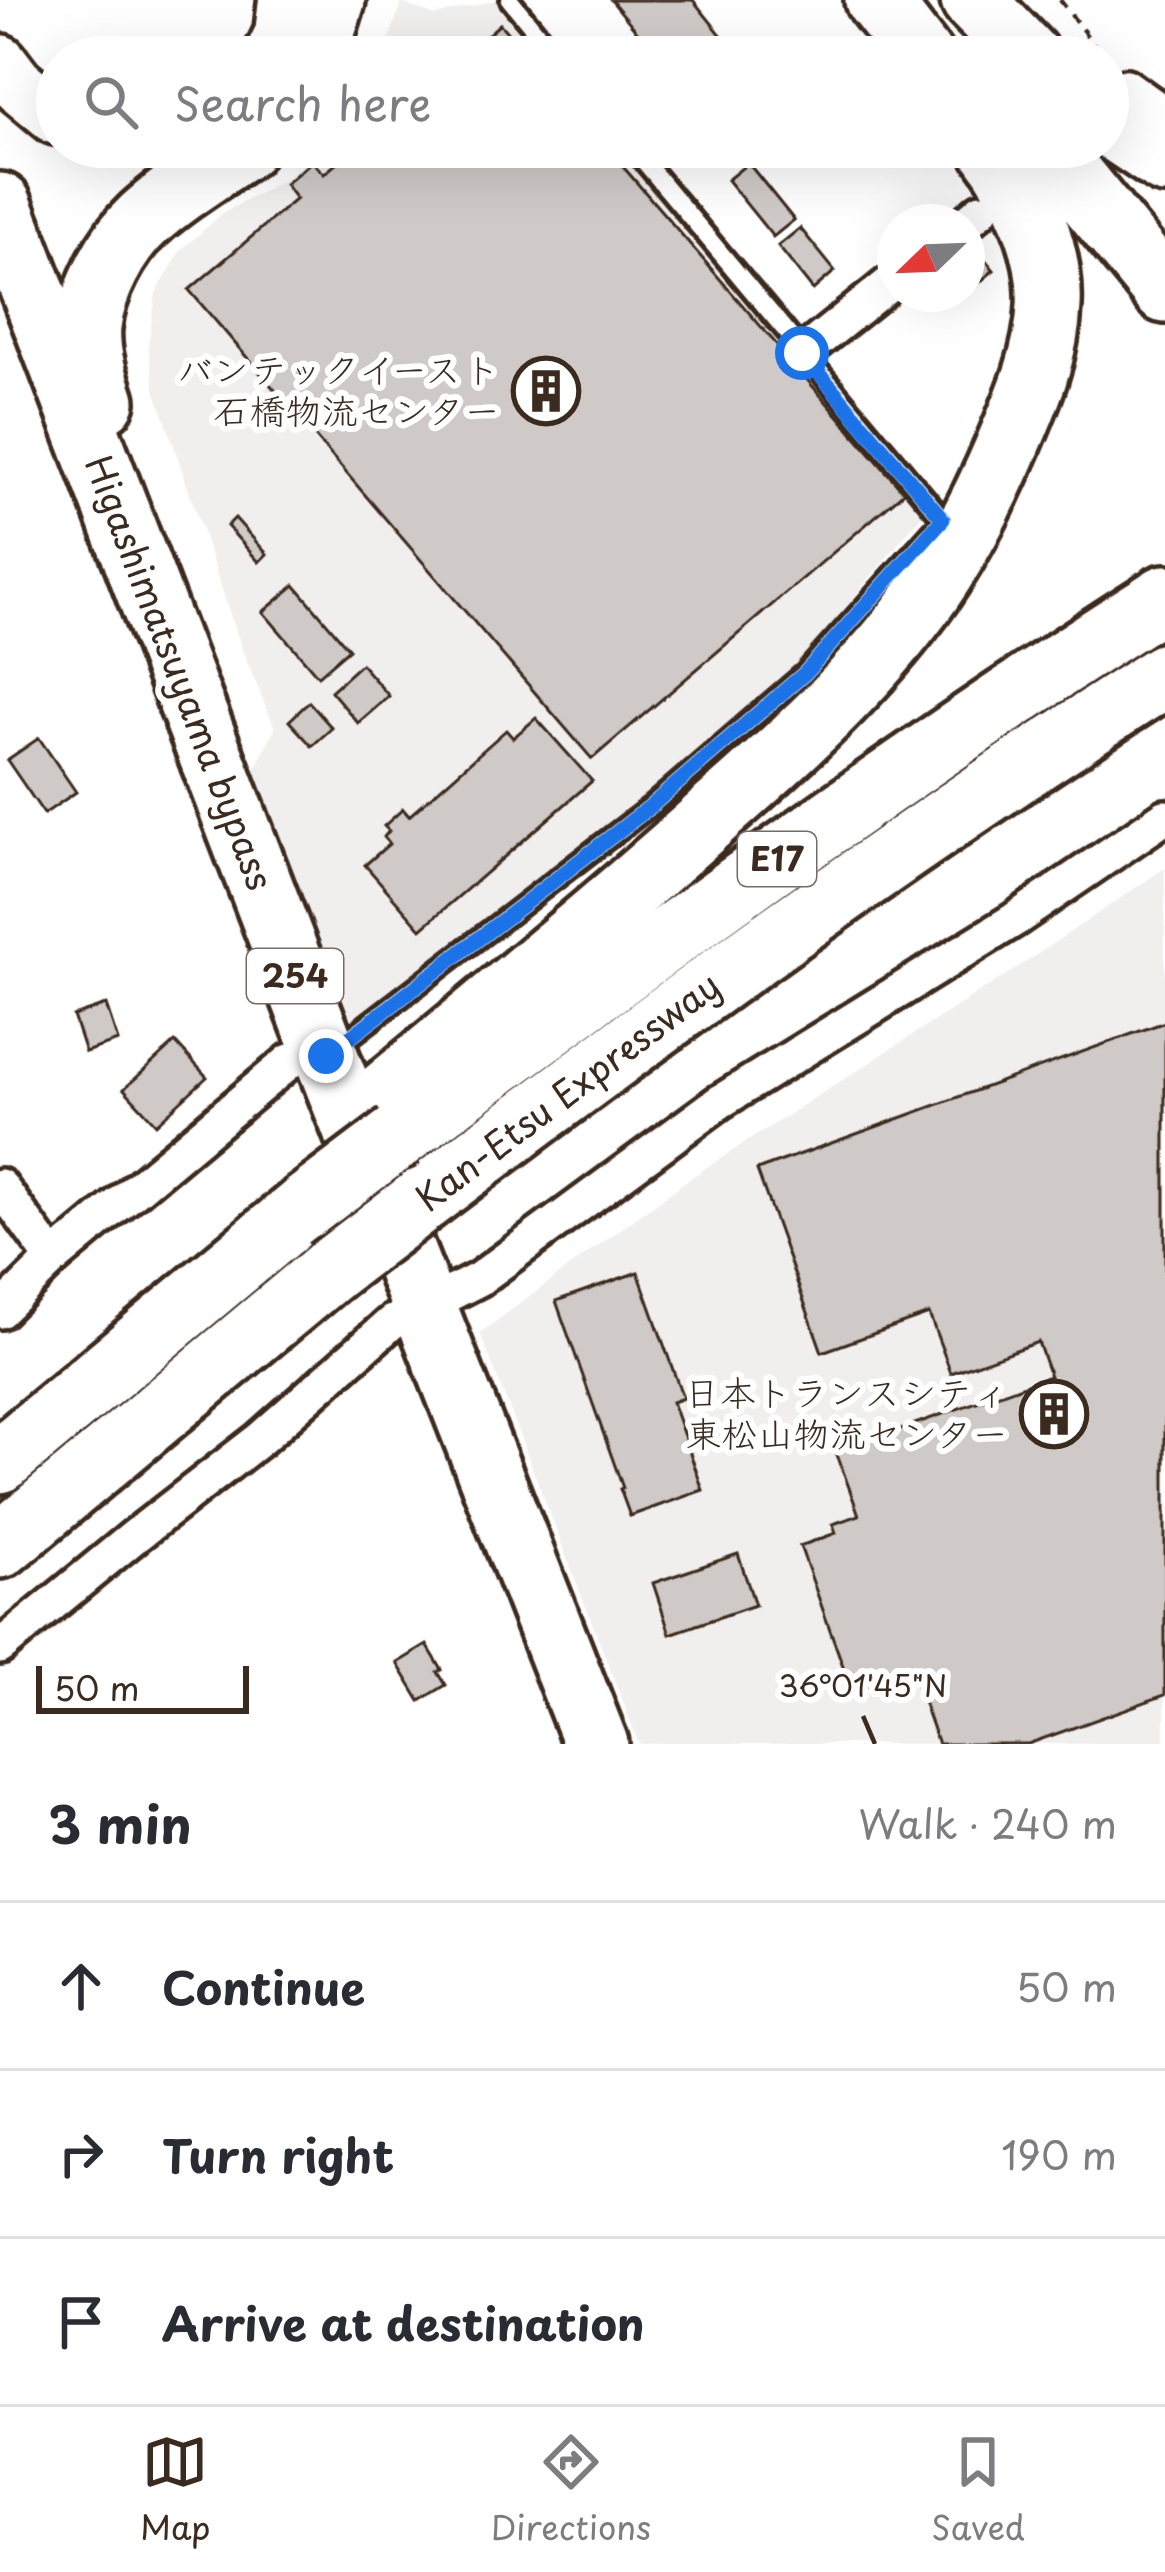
<!DOCTYPE html>
<html lang="en">
<head>
<meta charset="utf-8">
<style>
	:root { --surface:#fff; --page:#f7f7f7; --text:#2b2b33; --muted:#7c7c81; --line:#e1e1e2; --accent:#3b2a1e }
	body { margin:0; font-family:"Playpen Sans","Klee One",sans-serif; background:var(--page); color:var(--text) }
	.compass { position:absolute; left:877px; top:204px; width:108px; height:108px; border-radius:50%; background:var(--surface); box-shadow:0 12px 48px #0002; rotate:247deg }
	.scale { position:absolute; left:36px; bottom:30px; width:213px; box-sizing:border-box; padding-left:12px; border:6px solid #3b2a1e; border-top:0; font-size:33px; line-height:42px; white-space:nowrap; color:#3b2a1e; -webkit-text-stroke:9px #fff; paint-order:stroke }
	.stop { position:absolute; width:36px; height:36px; margin:-27px; border:9px solid #1a73e8; border-radius:50%; background:#fff }
	.stop.end { background:#1a73e8; border-color:#fff; box-shadow:0 3px 12px #0008 }
	.list { margin:0; padding:0; list-style:none }
	h2 { display:flex; justify-content:space-between; align-items:center; height:156px; margin:0; padding:0 48px; font-size:51px }
	h2 small { font-size:39px; font-weight:400; color:var(--muted) }
	.list li { display:grid; grid-template-columns:78px 1fr auto; gap:36px; align-items:center; box-sizing:border-box; height:168px; padding:0 48px; border-top:3px solid var(--line) }
	.list b { display:block; font-size:45px; white-space:nowrap }
	.list em { font-size:39px; font-style:normal; color:var(--muted) }
	.icon { flex:none; width:66px; height:66px; fill:none; stroke:currentColor; stroke-width:2; stroke-linecap:round; stroke-linejoin:round }
	.map { position:relative; flex:none; width:1165px; height:1744px; overflow:hidden }
	.search { position:absolute; background:var(--surface); box-shadow:0 12px 48px #0002; left:36px; right:36px; top:36px; height:132px; display:flex; align-items:center; gap:30px; box-sizing:border-box; padding:0 42px; border-radius:66px; color:var(--muted); font-size:45px }
	.sheet { height:660px; background:var(--surface) }
	nav { display:flex; justify-content:space-around; align-items:center; box-sizing:border-box; height:168px; border-top:3px solid var(--line); background:var(--surface); font-size:33px; color:var(--muted) }
	nav a { display:grid; justify-items:center; gap:6px }
	nav .on { color:var(--accent) }
	.map>svg:first-child { display:block }
	.built { fill:#f1efee }
	.building { fill:#cfcac7; stroke:#3b2a1e; stroke-width:3 }
	.lines { fill:none; stroke-linecap:round; stroke-linejoin:round }
	.lane-casing { stroke:#3b2a1e; stroke-width:26 }
	.street-casing { stroke:#3b2a1e; stroke-width:42 }
	.primary-casing { stroke:#3b2a1e; stroke-width:63 }
	.highway-casing { stroke:#3b2a1e; stroke-width:72 }
	.path { stroke:#3b2a1e; stroke-width:4.5; stroke-dasharray:9 9; stroke-linecap:butt }
	.lane { stroke:#fff; stroke-width:16 }
	.street { stroke:#fff; stroke-width:33 }
	.primary { stroke:#fff; stroke-width:54 }
	.highway { stroke:#fff; stroke-width:63 }
	.highway-bridge-casing { stroke:#3b2a1e; stroke-width:72; stroke-linecap:butt }
	.highway-bridge { stroke:#fff; stroke-width:63 }
	.route { stroke:#1a73e8; stroke-width:15 }
	.ticks { fill:none; stroke:#3b2a1e; stroke-width:4.5 }
	.labels { text-anchor:middle; stroke-width:12; stroke-linejoin:round; paint-order:stroke }
	.shield { fill:#fff; stroke:#766a62; stroke-width:3 }
	.shield-label { font-size:33px; font-weight:bold; fill:#3b2a1e }
	.poi-label { font-size:36px; fill:#3b2a1e; stroke:#fff; text-anchor:end }
	.street-label { font-size:36px; fill:#3b2a1e; stroke:#fff }
	.ticks-label { font-size:30px; text-anchor:middle; fill:#3b2a1e; stroke:#fff; stroke-width:12; stroke-linejoin:round; paint-order:stroke }
</style>
</head>
<body>
<div class="map">
<svg width="1165" height="1744" viewBox="0 0 1165 1744">
	<rect width="100%" height="100%" fill="#fff"/>
	<filter id="ink" filterUnits="userSpaceOnUse"><feTurbulence type="fractalNoise" baseFrequency=".00833" numOctaves="2"/><feDisplacementMap in="SourceGraphic" scale="24" xChannelSelector="R" yChannelSelector="G"/><feConvolveMatrix kernelMatrix="1 2 1 2 8 2 1 2 1" color-interpolation-filters="sRGB"/></filter>
	<g filter="url(#ink)">
		<g class="built">
			<polygon points="496,0 504,0 551,57 382,57 402,3 435,16"/>
			<polygon points="324,147 625,147 926,510 796,667 681,766 353,1027 249,781 275,728 242,650 155,389 148,345 156,294 181,250 223,213 284,180"/>
			<polygon points="1165,868 1165,1744 639,1744 480,1333 690,1178 1017,968"/>
		</g>
		<g class="building">
			<polygon points="611,0 693,0 739,57 658,57"/>
			<polygon points="500,24 528,57 462,57"/>
			<polygon points="356,147 606,147 904,492 592,759 189,290 296,199 285,184 312,161 324,174"/>
			<polygon points="748,163 794,220 773,237 727,180"/>
			<polygon points="800,228 835,271 813,290 778,246"/>
			<polygon points="967,238 994,270 967,293"/>
			<polygon points="235,518 267,554 259,562 227,526"/>
			<polygon points="295,585 349,649 318,676 263,612"/>
			<polygon points="361,664 389,696 358,723 331,691"/>
			<polygon points="309,702 332,728 312,746 289,721"/>
			<polygon points="536,718 592,781 421,929 365,865 389,844 384,837 389,831 384,826 403,809 409,816 506,730 513,738"/>
			<polygon points="39,738 76,792 44,814 7,760"/>
			<polygon points="106,1005 118,1041 85,1052 73,1016"/>
			<polygon points="1165,1022 1165,1695 1028,1744 938,1744 912,1670 852,1691 800,1546 836,1533 833,1524 859,1515 836,1452 1050,1376 1038,1342 951,1373 929,1314 822,1352 757,1170"/>
			<polygon points="175,1042 207,1077 156,1124 124,1089"/>
			<polygon points="638,1272 683,1398 672,1402 703,1490 630,1516 620,1489 623,1488 556,1301"/>
			<polygon points="738,1554 755,1605 670,1634 653,1583"/>
			<polygon points="427,1645 442,1670 438,1672 446,1685 420,1701 397,1663"/>
		</g>
		<g class="lines">
			<defs>
				<g id="lane">
					<polyline points="510,0 557,57"/>
					<polyline points="336,1048 651,806 805,673 943,519 632,147"/>
				</g>
				<g id="street">
					<polyline points="1112,94 1126,86 1165,114"/>
					<polyline points="967,222 981,210"/>
					<polyline points="803,353 895,279"/>
					<polyline points="0,1186 53,1259"/>
					<polyline points="424,1307 479,1279 718,1103 1014,920 1165,817"/>
					<polyline points="0,1311 53,1259 290,1061"/>
					<polyline points="0,1647 135,1536 260,1439 392,1322"/>
				</g>
				<g id="primary">
					<polyline points="271,57 282,34 286,0"/>
					<polyline points="0,62 16,83 57,117"/>
				</g>
				<g id="highway">
					<polyline points="877,0 921,57"/>
					<polyline points="973,0 1028,57"/>
					<polyline points="315,57 333,0"/>
					<polyline points="1108,124 1165,162"/>
					<polyline points="1043,147 1072,177 1165,291"/>
					<polyline points="0,205 326,1056 596,1744"/>
					<path d="M103,401C95,377 87,352 89,327C93,289 116,245 144,219C174,192 210,170 244,147"/>
					<path d="M384,1094C496,1001 609,909 717,812C785,752 853,691 909,619C950,567 982,506 1008,445C1027,401 1047,355 1049,306C1052,249 1024,192 991,147"/>
					<path d="M399,1136C650,950 901,764 1165,597"/>
					<path d="M422,1200C664,1017 909,838 1165,675"/>
					<polyline points="0,1461 306,1206"/>
					<polyline points="0,1546 329,1271"/>
				</g>
			</defs>
			<use href="#lane" class="lane-casing"/>
			<use href="#street" class="street-casing"/>
			<use href="#primary" class="primary-casing"/>
			<use href="#highway" class="highway-casing"/>
			<polyline class="path" points="1060,0 1103,57"/>
			<use href="#lane" class="lane"/>
			<use href="#street" class="street"/>
			<use href="#primary" class="primary"/>
			<use href="#highway" class="highway"/>
			<defs>
				<g id="highway-bridge">
					<polyline points="306,1206 399,1136"/>
					<polyline points="329,1271 422,1200"/>
				</g>
			</defs>
			<use href="#highway-bridge" class="highway-bridge-casing"/>
			<use href="#highway-bridge" class="highway-bridge"/>
		</g>
	</g>
	<g class="lines" filter="url(#ink)">
		<polyline class="route" points="326,1056 651,806 805,673 943,519 802,353"/>
	</g>
	<path class="ticks" d="M863,1716L875,1744"/>
	<defs>
		<symbol id="building-ring" viewBox="-11 -11 22 22"><circle r="9.5" fill="#fff" stroke="#3b2a1e" stroke-width="1.5"/><path d="M-4-6H4V6H1V3H-1V6H-4ZM-2.5-4.3h1.7v1.8h-1.7ZM.8-4.3h1.7v1.8H.8ZM-2.5-1h1.7V.8h-1.7ZM.8-1h1.7V.8H.8Z" fill="#3b2a1e"/></symbol>
	</defs>
	<g fill-rule="evenodd">
		<use href="#building-ring" x="508" y="353" width="76" height="76"/>
		<use href="#building-ring" x="1016" y="1376" width="76" height="76"/>
	</g>
	<g class="labels">
		<g class="shield">
			<rect x="738" y="832" width="78" height="54" rx="9"/>
			<rect x="247" y="949" width="96" height="54" rx="9"/>
		</g>
		<g class="shield-label">
			<text x="777" y="871">E17</text>
			<text x="295" y="988">254</text>
		</g>
		<g class="poi-label">
			<text x="500" y="383">バンテックイースト<tspan x="500" dy="41">石橋物流センター</tspan></text>
			<text x="1008" y="1406">日本トランスシティ<tspan x="1008" dy="41">東松山物流センター</tspan></text>
		</g>
		<g class="street-label">
			<text transform="translate(179 673) rotate(69)" y="13">Higashimatsuyama bypass</text>
			<text transform="translate(568 1092) rotate(-37)" y="13">Kan-Etsu Expressway</text>
		</g>
	</g>
	<g class="ticks-label">
		<text x="863" y="1697">36°01'45"N</text>
	</g>
</svg>
<svg class="compass" viewBox="-18 -18 36 36"><path d="M0-13l5 13h-10z" fill="#e53935"/><path d="M0 13l5-13h-10z" fill="#7c7c81"/></svg>
<div class="scale">50 m</div>
<div class="stop" style="left:802px;top:353px"></div>
<div class="stop end" style="left:326px;top:1056px"></div>
<div class="search"><svg class="icon" aria-label="search" viewBox="0 0 24 24"><circle cx="10" cy="10" r="6"/><path d="M15 15l6 6"/></svg>Search here</div>
</div>
<section class="sheet">
<h2>3 min<small>Walk · 240 m</small></h2>
<ul class="list">
<li><svg class="icon" aria-label="ahead" viewBox="0 0 24 24"><path d="M12 20V5M6 11l6-6 6 6"/></svg><div><b>Continue</b></div><em>50 m</em></li>
<li><svg class="icon" aria-label="right" viewBox="0 0 24 24"><path d="M7 20v-9h11M14 6l5 5-5 5"/></svg><div><b>Turn right</b></div><em>190 m</em></li>
<li><svg class="icon" aria-label="arrive" viewBox="0 0 24 24"><path d="M6 21V4h12l-3 4 3 4H6"/></svg><div><b>Arrive at destination</b></div></li>
</ul>
</section>
<nav>
<a class="on"><svg class="icon" aria-label="map" viewBox="0 0 24 24"><path d="M3 6l6-2 6 2 6-2v14l-6 2-6-2-6 2zM9 4v14M15 6v14"/></svg>Map</a>
<a><svg class="icon" aria-label="directions" viewBox="0 0 24 24"><path d="M12 3l9 9-9 9-9-9zM9 14v-3h6M13 9l2 2-2 2"/></svg>Directions</a>
<a><svg class="icon" aria-label="saved" viewBox="0 0 24 24"><path d="M7 4h10v16l-5-4-5 4z"/></svg>Saved</a>
</nav>
</body>
</html>
